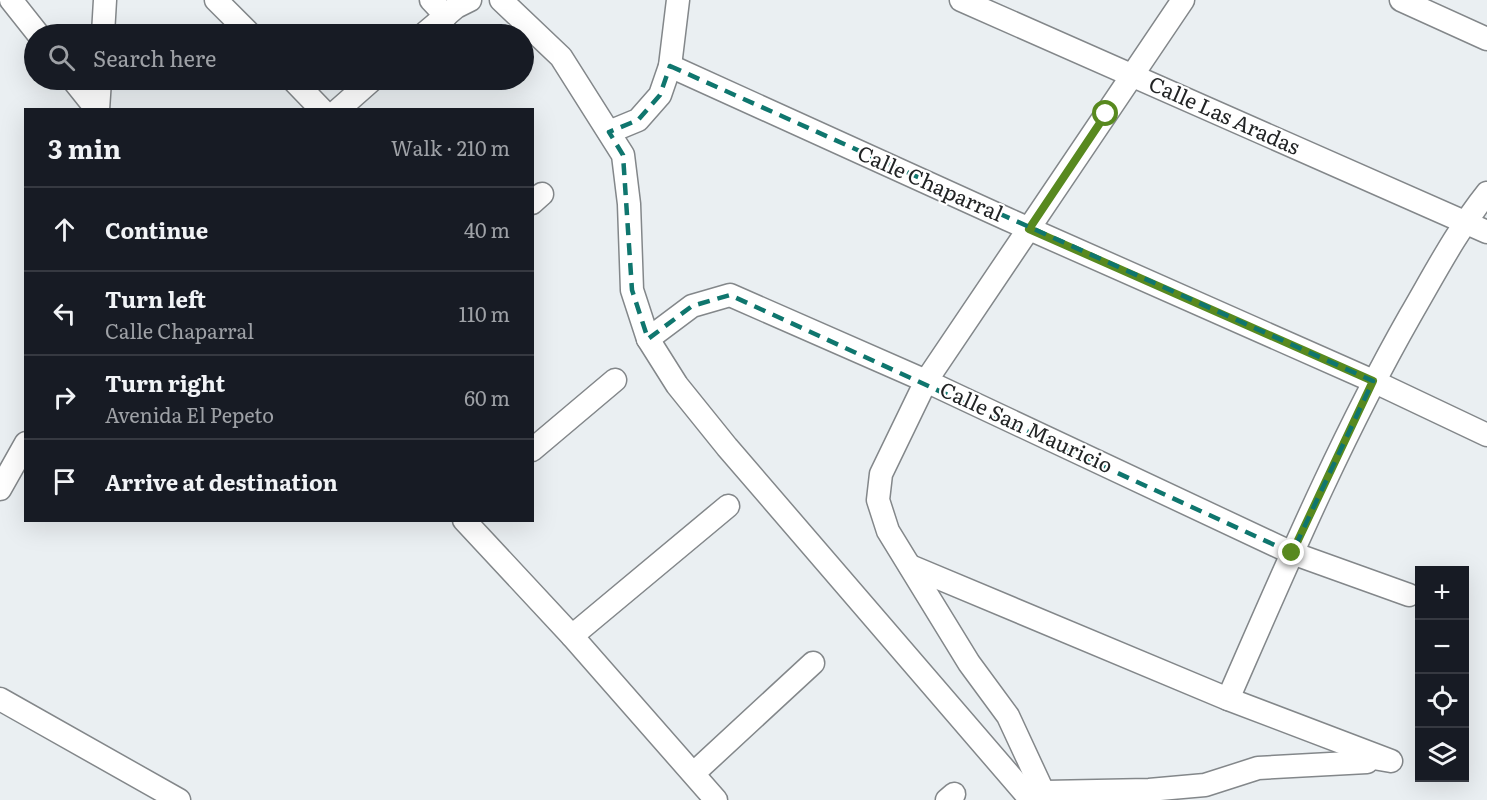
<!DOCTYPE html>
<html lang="en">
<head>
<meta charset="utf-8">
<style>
	:root { --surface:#171b24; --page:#242831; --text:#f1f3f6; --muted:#9ea1a6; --line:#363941 }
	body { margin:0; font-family:Literata,serif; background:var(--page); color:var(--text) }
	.controls { position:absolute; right:18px; bottom:18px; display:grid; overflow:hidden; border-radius:0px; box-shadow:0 6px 24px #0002 }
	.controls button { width:54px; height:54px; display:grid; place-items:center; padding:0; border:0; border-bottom:2px solid var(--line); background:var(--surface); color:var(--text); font:30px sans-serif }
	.stop { position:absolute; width:18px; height:18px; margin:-14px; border:4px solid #58891f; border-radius:50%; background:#fff }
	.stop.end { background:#58891f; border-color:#fff; box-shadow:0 2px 6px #0008 }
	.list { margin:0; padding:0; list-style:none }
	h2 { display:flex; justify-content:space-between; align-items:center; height:78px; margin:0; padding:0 24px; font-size:26px }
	h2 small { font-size:20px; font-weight:400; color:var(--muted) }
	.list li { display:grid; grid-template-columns:39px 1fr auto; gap:18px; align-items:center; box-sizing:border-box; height:84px; padding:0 24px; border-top:2px solid var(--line) }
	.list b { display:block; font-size:22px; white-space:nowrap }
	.list p { margin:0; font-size:20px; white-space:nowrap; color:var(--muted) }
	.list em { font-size:20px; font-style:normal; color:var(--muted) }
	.icon { flex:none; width:33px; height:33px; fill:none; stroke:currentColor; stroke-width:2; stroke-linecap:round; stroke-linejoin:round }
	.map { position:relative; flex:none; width:1487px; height:800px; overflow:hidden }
	.search { position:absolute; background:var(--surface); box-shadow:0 6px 24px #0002; left:24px; top:24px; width:510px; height:66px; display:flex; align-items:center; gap:15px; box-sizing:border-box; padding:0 21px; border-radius:33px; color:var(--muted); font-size:22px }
	.panel { position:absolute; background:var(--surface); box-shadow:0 6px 24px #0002; left:24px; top:108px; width:510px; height:414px; border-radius:0px }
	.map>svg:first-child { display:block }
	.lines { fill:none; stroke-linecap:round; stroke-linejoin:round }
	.minor-casing { stroke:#83878a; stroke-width:25 }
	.minor { stroke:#fff; stroke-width:22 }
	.route { stroke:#58891f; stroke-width:8 }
	.marked { fill:none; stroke:#0f766e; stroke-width:4.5; stroke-dasharray:12 8; stroke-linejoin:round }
	.labels { text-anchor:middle; stroke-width:4.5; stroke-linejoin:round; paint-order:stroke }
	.street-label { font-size:21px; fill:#222425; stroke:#fff }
</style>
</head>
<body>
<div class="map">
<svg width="1487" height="800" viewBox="0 0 1487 800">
	<rect width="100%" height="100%" fill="#eaeff2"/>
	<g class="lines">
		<defs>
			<g id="minor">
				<polyline points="11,0 38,34"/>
				<polyline points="216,0 250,34"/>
				<polyline points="431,0 446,16"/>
				<polyline points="501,0 561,57 623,155 629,204 632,290 648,339 677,385 727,447 1031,800"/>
				<polyline points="961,0 1487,232"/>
				<polyline points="1401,0 1487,39"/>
				<polyline points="103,34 105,0"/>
				<polyline points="424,34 456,7 470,0"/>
				<polyline points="670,66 1007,219 1373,381 1487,435"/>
				<polyline points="73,80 97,110"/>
				<polyline points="293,80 322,110"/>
				<polyline points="98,110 100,80"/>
				<polyline points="338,110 372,80"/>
				<polyline points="609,132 638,120 660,95 670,66 678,0"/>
				<polyline points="532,203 542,194"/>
				<polyline points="648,339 692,306 730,295 926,381 1292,553 1409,595"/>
				<polyline points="532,450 615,380"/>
				<polyline points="0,489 26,443"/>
				<polyline points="464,520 572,636 716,800"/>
				<polyline points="910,566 1228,699 1391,761 1350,754"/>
				<polyline points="572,636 728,506"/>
				<polyline points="0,699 179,800"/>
				<path d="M1228,699C1285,569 1340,439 1410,316C1435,273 1456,232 1487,193"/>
				<polyline points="694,773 813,663"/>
				<polyline points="1045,792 1149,790 1205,785 1258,768 1367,762"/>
				<polyline points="947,800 954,794"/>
				<polyline points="1047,800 1008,716 969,663 888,531 878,500 881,474 926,381 1183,0"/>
			</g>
		</defs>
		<use href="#minor" class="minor-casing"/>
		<use href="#minor" class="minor"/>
	</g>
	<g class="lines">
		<polyline class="route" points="1106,114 1029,229 1373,381 1292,553"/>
	</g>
	<path class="marked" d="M670,66L1373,381L1292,553L730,295L692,306L648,339L632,290L623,155L609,132L638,120L660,95Z"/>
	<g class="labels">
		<g class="street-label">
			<text transform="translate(1224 116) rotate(24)" y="7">Calle Las Aradas</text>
			<text transform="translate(930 184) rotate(24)" y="7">Calle Chaparral</text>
			<text transform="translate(1026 428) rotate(25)" y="7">Calle San Mauricio</text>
		</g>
	</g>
</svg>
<div class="controls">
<button>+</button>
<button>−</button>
<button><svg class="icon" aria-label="locate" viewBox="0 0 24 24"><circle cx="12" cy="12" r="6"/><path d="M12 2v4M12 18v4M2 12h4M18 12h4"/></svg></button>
<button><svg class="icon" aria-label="layers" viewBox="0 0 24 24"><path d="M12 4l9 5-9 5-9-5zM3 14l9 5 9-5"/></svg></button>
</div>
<div class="stop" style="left:1106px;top:114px"></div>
<div class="stop end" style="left:1292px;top:553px"></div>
<div class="search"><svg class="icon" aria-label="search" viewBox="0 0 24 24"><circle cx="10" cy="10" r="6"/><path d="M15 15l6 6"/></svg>Search here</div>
<section class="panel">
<h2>3 min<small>Walk · 210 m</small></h2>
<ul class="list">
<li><svg class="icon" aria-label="ahead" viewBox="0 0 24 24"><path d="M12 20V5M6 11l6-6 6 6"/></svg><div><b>Continue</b></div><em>40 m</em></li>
<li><svg class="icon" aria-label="left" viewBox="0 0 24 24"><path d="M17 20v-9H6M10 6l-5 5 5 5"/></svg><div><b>Turn left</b><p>Calle Chaparral</p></div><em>110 m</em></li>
<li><svg class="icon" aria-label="right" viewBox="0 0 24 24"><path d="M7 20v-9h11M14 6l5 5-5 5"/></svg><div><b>Turn right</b><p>Avenida El Pepeto</p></div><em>60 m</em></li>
<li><svg class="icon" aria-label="arrive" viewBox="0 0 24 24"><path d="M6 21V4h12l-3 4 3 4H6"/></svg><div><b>Arrive at destination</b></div></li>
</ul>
</section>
</div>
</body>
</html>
